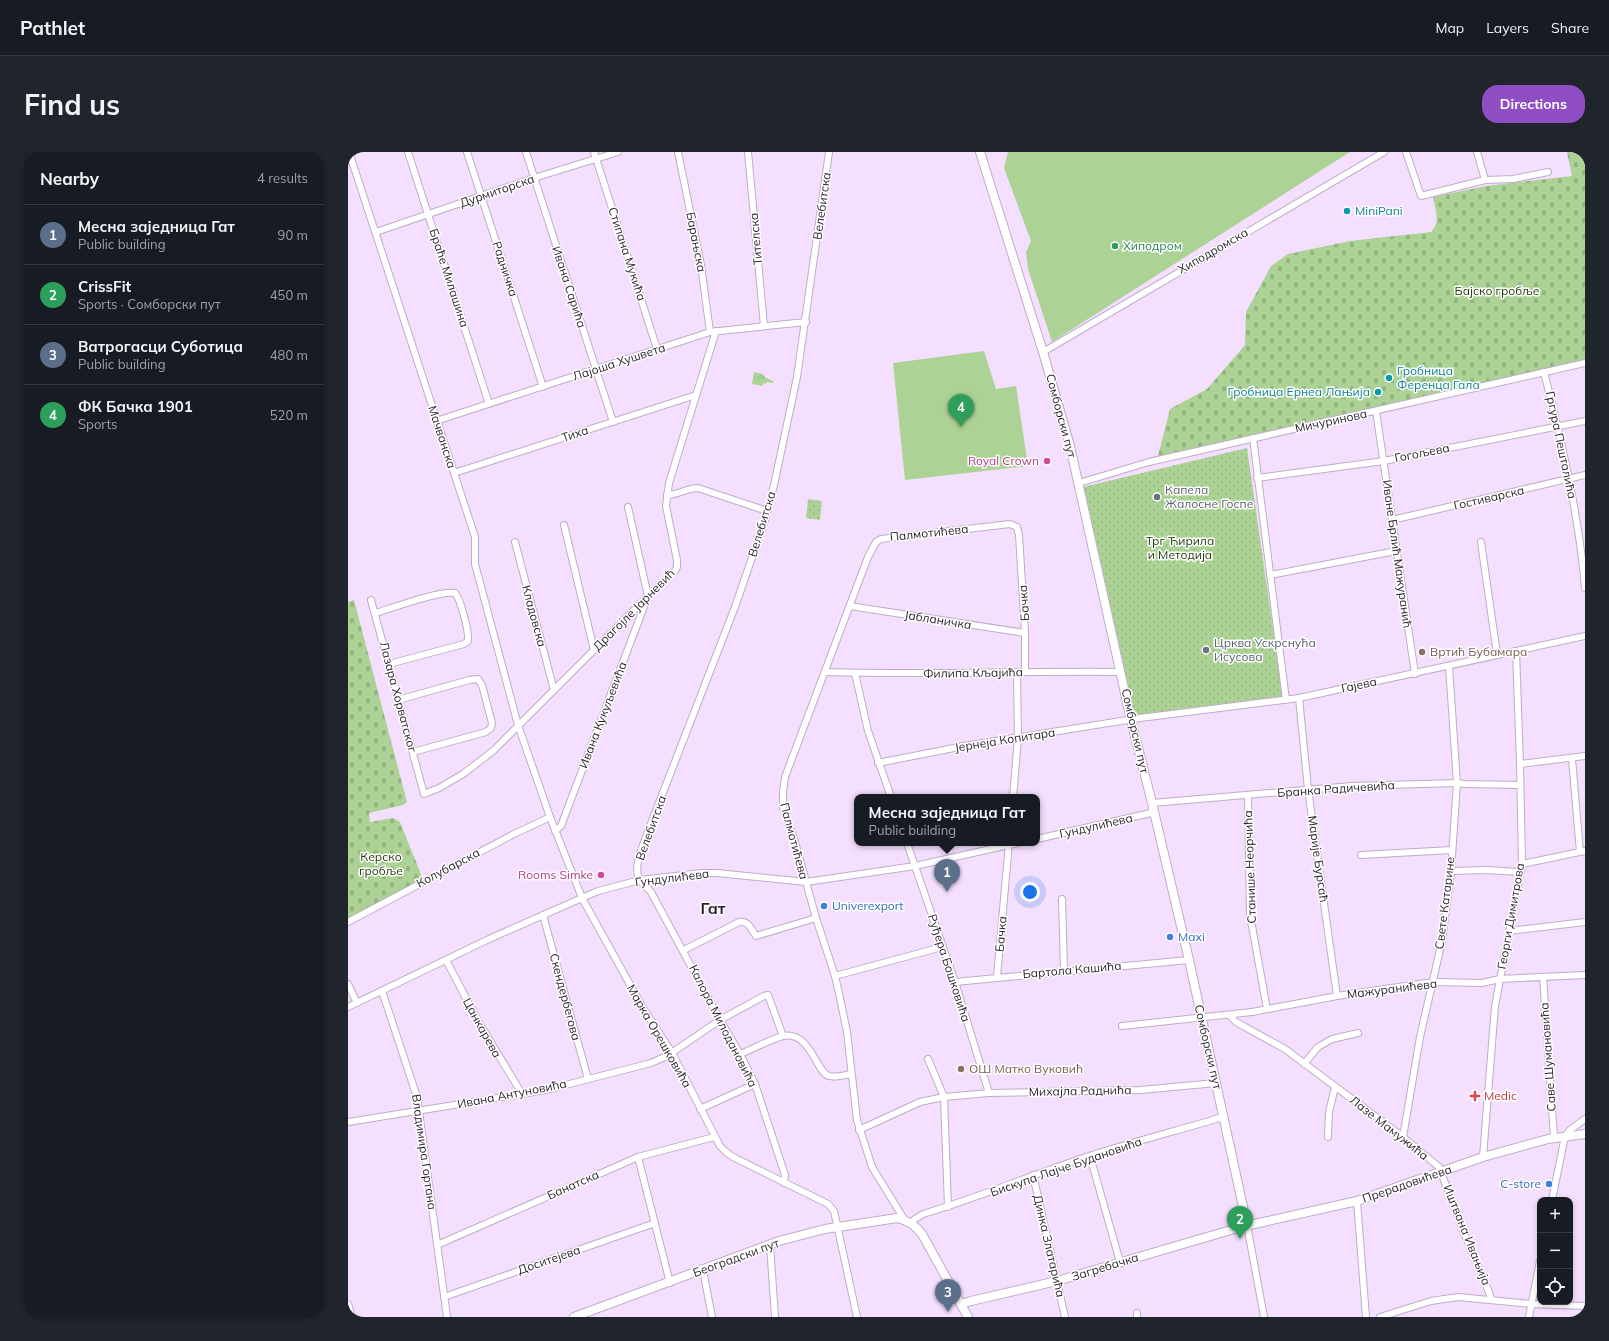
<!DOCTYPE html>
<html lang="en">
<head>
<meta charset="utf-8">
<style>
	:root { --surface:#171b24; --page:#20242c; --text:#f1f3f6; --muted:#9ea1a6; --line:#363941; --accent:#8f4ec3 }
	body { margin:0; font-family:Mulish,sans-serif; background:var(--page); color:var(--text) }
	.controls { position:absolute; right:12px; bottom:12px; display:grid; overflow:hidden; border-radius:8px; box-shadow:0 2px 6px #0003 }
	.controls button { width:36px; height:36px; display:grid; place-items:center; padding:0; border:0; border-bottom:1px solid var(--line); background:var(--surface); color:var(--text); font:20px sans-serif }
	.you { position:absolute; left:682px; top:740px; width:14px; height:14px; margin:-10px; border:3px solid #fff; border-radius:50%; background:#1a73e8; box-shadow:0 0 0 6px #1a73e833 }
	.badge { display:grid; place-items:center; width:26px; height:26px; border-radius:50%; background:var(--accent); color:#fff; font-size:13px; font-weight:700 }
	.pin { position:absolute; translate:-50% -33px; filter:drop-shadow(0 1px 2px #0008) }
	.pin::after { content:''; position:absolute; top:21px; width:14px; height:12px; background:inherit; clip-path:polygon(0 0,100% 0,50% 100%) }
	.popup { position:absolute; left:506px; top:642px; width:186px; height:52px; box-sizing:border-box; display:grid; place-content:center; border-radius:8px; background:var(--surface); filter:drop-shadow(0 1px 3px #0005); font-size:13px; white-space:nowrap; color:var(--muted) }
	.popup b { font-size:15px; color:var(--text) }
	.popup::after { content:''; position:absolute; left:50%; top:100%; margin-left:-8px; border:8px solid transparent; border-top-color:var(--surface) }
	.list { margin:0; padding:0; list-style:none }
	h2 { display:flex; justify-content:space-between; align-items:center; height:52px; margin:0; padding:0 16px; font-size:17px }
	h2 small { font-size:13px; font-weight:400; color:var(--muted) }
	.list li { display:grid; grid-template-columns:26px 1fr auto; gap:12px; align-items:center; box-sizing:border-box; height:60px; padding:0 16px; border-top:1px solid var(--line) }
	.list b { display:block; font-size:15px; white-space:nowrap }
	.list p { margin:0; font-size:13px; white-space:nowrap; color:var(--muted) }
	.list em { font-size:13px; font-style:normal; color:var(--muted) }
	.icon { flex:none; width:22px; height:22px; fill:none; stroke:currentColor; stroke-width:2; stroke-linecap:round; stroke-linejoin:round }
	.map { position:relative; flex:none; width:1237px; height:1165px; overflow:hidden; border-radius:16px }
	header { display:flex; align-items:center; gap:24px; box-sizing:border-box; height:56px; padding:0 20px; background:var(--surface); border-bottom:1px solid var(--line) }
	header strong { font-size:19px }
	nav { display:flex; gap:22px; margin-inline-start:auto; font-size:14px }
	.intro { display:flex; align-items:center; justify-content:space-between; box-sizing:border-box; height:96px; padding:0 24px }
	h1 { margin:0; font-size:28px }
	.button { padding:10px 18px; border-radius:16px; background:var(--accent); color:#fff; font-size:14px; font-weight:700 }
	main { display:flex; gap:24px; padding:0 24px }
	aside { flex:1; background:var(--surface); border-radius:16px; box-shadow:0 2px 6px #0003 }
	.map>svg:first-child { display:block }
	.grass { fill:url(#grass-tufts) }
	.cemetery { fill:url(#cemetery-stones) }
	.park { fill:url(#park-dots) }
	.garden { fill:#acd395 }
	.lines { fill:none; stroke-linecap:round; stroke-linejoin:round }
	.minor-casing { stroke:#c1abca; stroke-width:8 }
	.major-casing { stroke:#c1abca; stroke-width:10 }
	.minor { stroke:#fff; stroke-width:6 }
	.major { stroke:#fff; stroke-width:8 }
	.culture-dot { fill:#0f9aa8; stroke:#fff; stroke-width:1.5 }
	.leisure-dot { fill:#2e9e5b; stroke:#fff; stroke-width:1.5 }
	.hotel-dot { fill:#d1479c; stroke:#fff; stroke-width:1.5 }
	.worship-dot { fill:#6b7280; stroke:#fff; stroke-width:1.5 }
	.education-dot { fill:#8d6e63; stroke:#fff; stroke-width:1.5 }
	.shop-dot { fill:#3f7fe0; stroke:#fff; stroke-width:1.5 }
	.health-dot { fill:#e0444e; stroke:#fff; stroke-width:1.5 }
	.labels { text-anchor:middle; stroke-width:3; stroke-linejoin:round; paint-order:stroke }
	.street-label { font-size:12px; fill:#281f2b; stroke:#fff }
	.culture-label { font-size:12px; fill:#0d838f; stroke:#fff; text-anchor:start }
	.leisure-label { font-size:12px; fill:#27864d; stroke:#fff; text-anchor:start }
	.park-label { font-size:12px; fill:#1d3807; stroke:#fff }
	.hotel-label { font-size:12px; fill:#b23c85; stroke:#fff; text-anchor:end }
	.worship-label { font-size:12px; fill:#5b616d; stroke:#fff; text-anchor:start }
	.education-label { font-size:12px; fill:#785e54; stroke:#fff; text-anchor:start }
	.shop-label { font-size:12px; fill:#366cbe; stroke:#fff; text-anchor:start }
	.health-label { font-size:12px; fill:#be3a42; stroke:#fff; text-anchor:start }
	.district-label { font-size:16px; font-weight:bold; fill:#281f2b; stroke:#fff }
</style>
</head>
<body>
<header>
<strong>Pathlet</strong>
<nav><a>Map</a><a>Layers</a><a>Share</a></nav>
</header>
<div class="intro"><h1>Find us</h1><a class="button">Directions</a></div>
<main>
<aside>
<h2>Nearby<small>4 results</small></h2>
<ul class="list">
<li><span class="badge" style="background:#5c6f8a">1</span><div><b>Месна заједница Гат</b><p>Public building</p></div><em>90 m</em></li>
<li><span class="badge" style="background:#2e9e5b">2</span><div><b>CrissFit</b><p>Sports · Сомборски пут</p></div><em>450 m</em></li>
<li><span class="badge" style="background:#5c6f8a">3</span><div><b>Ватрогасци Суботица</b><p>Public building</p></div><em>480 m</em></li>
<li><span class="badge" style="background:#2e9e5b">4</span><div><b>ФК Бачка 1901</b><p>Sports</p></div><em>520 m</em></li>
</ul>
</aside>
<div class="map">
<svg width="1237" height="1165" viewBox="0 0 1237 1165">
	<defs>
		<pattern id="grass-tufts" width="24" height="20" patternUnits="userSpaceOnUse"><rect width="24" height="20" fill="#acd395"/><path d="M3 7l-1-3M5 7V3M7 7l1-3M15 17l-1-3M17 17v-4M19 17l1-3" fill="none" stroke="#94b581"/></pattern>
		<pattern id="cemetery-stones" width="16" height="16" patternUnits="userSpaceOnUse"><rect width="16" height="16" fill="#acd395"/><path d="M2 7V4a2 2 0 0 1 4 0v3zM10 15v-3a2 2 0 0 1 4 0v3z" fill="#94b581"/></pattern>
		<pattern id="park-dots" width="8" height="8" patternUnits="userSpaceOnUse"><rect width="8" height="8" fill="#acd395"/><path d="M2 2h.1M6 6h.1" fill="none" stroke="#94b581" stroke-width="1.8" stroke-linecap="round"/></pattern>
	</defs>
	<rect width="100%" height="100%" fill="#f5dfff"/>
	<polygon class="grass" points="406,220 415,222 418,226 425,229 425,231 418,230 418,232 415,231 415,234 404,232"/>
	<g class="cemetery">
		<path d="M1219,0H1237V210L978,270L810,304L822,257L859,237L897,193L898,160L923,114L940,102L1002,89L1083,80C1093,71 1087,57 1085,45L1138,34L1224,24Z"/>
		<polygon points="6,448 59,650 55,653 21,661 22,670 45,666 52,670 75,727 0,770 0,450"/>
	</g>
	<g class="park">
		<polygon points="899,296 935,547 787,565 735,335"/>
		<polygon points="460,347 474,349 472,368 458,366"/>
	</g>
	<g class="garden">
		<polygon points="660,0 1002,0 704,190 680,117 678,100 683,89 656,16"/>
		<polygon points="636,199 648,237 668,234 680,314 557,328 545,211"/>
	</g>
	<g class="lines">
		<defs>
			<g id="minor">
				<polyline points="1,0 127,385 127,412 170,573 202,665 234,746 295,856 324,901 372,994 378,1000 385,1005 480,1052 486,1059 509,1165"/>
				<polyline points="60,0 141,252"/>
				<polyline points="119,0 195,235"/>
				<polyline points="178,0 265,270"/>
				<polyline points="246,0 309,197"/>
				<polyline points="330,0 353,113 362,180"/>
				<polyline points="400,0 416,174"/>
				<polyline points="1058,0 1073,44 1137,28 1165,27 1200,20"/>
				<polyline points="1129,0 1137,28"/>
				<polyline points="28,80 186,26 270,0"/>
				<polyline points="695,200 1036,0"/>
				<path d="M1196,220C1214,292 1231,363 1237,436"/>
				<polyline points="1028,259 1067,522"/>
				<polyline points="88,269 362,180 458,170"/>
				<polyline points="905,286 938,548"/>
				<polyline points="106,321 348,243"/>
				<polyline points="909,326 1036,309 1237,269"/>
				<polyline points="731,331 801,310 1237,211"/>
				<path d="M319,343C330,343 339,336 350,336L419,359"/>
				<polyline points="1044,368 1237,323"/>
				<polyline points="216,373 246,498"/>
				<polyline points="167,390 206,538"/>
				<polyline points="1133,390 1149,502"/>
				<polyline points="922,423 1048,399"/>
				<polyline points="23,448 76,642 91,636 115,622 145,599 300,444 327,419 329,415 329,408 318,354 321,331 368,179"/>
				<polyline points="502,454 677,481"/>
				<path d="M28,461C44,456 92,438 107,441C113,448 121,480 120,489L116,492L41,512"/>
				<path d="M477,520C576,523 674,519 773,520"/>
				<polyline points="507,521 520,579 543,645"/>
				<polyline points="951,546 960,637 989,844"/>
				<polyline points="50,548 121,528 130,527 134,533 144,571 143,576 138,580 65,600"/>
				<polyline points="1224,607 1232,700"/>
				<polyline points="530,611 616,594 792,566 951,546 1237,484"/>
				<polyline points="1172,612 1237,604"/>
				<polyline points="900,643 902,763 919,857"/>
				<polyline points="665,645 670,586 669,520"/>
				<polyline points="804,651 1004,634 1109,631 1116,632 1172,633"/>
				<polyline points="207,679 213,674 300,444 280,355"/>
				<polyline points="689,687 807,660"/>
				<polyline points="559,691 607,830 641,941"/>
				<polyline points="1013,703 1104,698"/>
				<polyline points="1174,712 1237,699"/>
				<polyline points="1103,719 1138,718 1172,720"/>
				<polyline points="714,747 716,819"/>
				<polyline points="195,763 240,927"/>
				<polyline points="0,770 164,683 202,665"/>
				<polyline points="1161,779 1237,770"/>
				<path d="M336,798L391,770C400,768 403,777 408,784L468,766"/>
				<polyline points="98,808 130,869 174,942"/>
				<polyline points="487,824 594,795"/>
				<polyline points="649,825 661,691"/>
				<polyline points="1195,825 1206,985"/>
				<polyline points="607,830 841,808"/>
				<polyline points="0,832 9,851"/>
				<polyline points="34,839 69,945 99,1165"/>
				<polyline points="0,855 141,787 234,746 250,739 292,728 354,721 369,721 458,730 567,714 670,691"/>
				<polyline points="881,863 888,870 937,897 1055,985 1091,1015 1117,1083 1141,1140 1143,1147"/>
				<polyline points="774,874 904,860 989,844 1071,832 1087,830 1134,831 1152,827 1237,823"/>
				<path d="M392,902C403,898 425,886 435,884C463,879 468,921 481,924C487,926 497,923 503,922"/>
				<polyline points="580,907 596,945 600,1055"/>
				<polyline points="956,912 970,895 984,887 1010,881"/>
				<polyline points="352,957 407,932"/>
				<polyline points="0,970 174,942 202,937 303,911 319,904 372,868 416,844 420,843 435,884"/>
				<polyline points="511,978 572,950 596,945 641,941 793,938 868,931"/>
				<polyline points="980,985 981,960 987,935"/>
				<polyline points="1055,985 1072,885 1094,789 1103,719 1109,631 1101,514"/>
				<polyline points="742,1004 772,1110"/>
				<polyline points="290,1005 322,1131"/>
				<polyline points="1135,1005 1147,854 1174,712 1172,612 1168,499"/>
				<polyline points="685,1023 717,1165"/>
				<path d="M436,1031L437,1023L407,932L392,902L372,868L303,740C300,736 295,733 292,728C283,716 298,687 302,674L387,455L417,368L426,333L449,225L481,0"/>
				<polyline points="1204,1048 1217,984 1222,978 1237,967"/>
				<polyline points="1009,1049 1018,1165"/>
				<polyline points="556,1067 524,1015 509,968 499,880 492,846 487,824 468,766 447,690 435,655 435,640 437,625 520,405 528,390 533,387 662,372 669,375 671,383 677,481 677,519"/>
				<path d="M563,1071L567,1067L575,1062C632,1045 686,1022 741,1004C786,990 831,978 875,965"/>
				<polyline points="899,1073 916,1165"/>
				<polyline points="89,1093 290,1005 366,985"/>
				<polyline points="422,1093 427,1165"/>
				<polyline points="355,1118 364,1165"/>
				<polyline points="96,1145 307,1071"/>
				<polyline points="0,1152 4,1165"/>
				<polyline points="789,1165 789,1161"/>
				<polyline points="1032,1165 1083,1149 1110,1145 1183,1152 1237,1154"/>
				<polyline points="1181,1165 1192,1109"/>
			</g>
			<g id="major">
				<polyline points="632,0 695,200 722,294 783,568 804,651 841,808 899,1073"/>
				<polyline points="613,1152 623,1149 709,1129 893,1075 1009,1049 1135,1005 1200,987 1237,982"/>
				<path d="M226,1165L431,1089L477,1077L549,1066C560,1068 568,1074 574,1082L620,1165"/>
			</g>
		</defs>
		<use href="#minor" class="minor-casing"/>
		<use href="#major" class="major-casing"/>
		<use href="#minor" class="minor"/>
		<use href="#major" class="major"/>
	</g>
	<g class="culture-dot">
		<circle cx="999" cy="59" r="4"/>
		<circle cx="1041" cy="226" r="4"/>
		<circle cx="1030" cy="240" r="4"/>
	</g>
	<circle class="leisure-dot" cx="767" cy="94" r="4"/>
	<g class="hotel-dot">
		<circle cx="699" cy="309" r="4"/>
		<circle cx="253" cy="723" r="4"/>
	</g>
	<g class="worship-dot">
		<circle cx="809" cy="345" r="4"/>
		<circle cx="858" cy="498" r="4"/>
	</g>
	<g class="education-dot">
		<circle cx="1074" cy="500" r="4"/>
		<circle cx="613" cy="917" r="4"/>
	</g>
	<g class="shop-dot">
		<circle cx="476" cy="754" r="4"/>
		<circle cx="822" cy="785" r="4"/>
		<circle cx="1201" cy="1032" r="4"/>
	</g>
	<path class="health-dot" d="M1125 938h4v4h4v4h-4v4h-4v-4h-4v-4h4z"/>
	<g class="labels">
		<g class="street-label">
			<text transform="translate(149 39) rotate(-19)" y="4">Дурмиторска</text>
			<text transform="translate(474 54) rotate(-82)" y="4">Велебитска</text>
			<text transform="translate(408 87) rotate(-95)" y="4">Тителска</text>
			<text transform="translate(348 90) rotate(79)" y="4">Барањска</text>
			<text transform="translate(865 99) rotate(-30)" y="4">Хиподромска</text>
			<text transform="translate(279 102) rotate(72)" y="4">Стипана Мукића</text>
			<text transform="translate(157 117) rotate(72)" y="4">Радничка</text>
			<text transform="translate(101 126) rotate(72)" y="4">Браће Милашина</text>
			<text transform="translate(221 135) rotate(72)" y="4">Ивана Сарића</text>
			<text transform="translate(271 210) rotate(-18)" y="4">Лајоша Хушвета</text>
			<text transform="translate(713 264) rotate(75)" y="4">Сомборски пут</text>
			<text transform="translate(983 269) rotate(-12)" y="4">Мичуринова</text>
			<text transform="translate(227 282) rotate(-18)" y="4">Тиха</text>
			<text transform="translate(94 285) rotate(72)" y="4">Мачванска</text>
			<text transform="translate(1213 293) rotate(78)" y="4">Гргура Пешталића</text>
			<text transform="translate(1074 301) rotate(-11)" y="4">Гогољева</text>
			<text transform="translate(1141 346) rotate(-13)" y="4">Гостиварска</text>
			<text transform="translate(414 372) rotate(-73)" y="4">Велебитска</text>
			<text transform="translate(581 381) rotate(-6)" y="4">Палмотићева</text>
			<text transform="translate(1049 402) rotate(82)" y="4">Иване Брлић Мажуранић</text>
			<text transform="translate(676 451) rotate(-94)" y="4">Бачка</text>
			<text transform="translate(286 458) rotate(-45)" y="4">Драгојле Јарневић</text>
			<text transform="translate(186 464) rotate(75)" y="4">Кладовска</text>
			<text transform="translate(590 468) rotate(9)" y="4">Јабланичка</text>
			<text transform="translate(625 521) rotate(-1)" y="4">Филипа Кљајића</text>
			<text transform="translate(1011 533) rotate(-12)" y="4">Гајева</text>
			<text transform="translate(50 545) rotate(75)" y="4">Лазара Хорватског</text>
			<text transform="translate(255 563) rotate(-69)" y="4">Ивана Кукуљевића</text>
			<text transform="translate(787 579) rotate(77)" y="4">Сомборски пут</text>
			<text transform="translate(657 588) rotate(-9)" y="4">Јернеја Копитара</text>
			<text transform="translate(988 637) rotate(-4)" y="4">Бранка Радичевића</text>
			<text transform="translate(748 674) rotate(-13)" y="4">Гундулићева</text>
			<text transform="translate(303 676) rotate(-70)" y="4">Велебитска</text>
			<text transform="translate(446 689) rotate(75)" y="4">Палмотићева</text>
			<text transform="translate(970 707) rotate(82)" y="4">Марије Бурсаћ</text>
			<text transform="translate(902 715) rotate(-92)" y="4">Станише Неорчића</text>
			<text transform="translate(100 716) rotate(-28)" y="4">Колубарска</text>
			<text transform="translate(324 726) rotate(-7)" y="4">Гундулићева</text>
			<text transform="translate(1097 751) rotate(-83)" y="4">Свете Катарине</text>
			<text transform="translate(1163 764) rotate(-80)" y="4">Георги Димитрова</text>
			<text transform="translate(653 782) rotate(-85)" y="4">Бачка</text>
			<text transform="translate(601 816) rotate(72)" y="4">Руђера Бошковића</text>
			<text transform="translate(724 818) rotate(-5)" y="4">Бартола Кашића</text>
			<text transform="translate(1044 837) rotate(-7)" y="4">Мажуранићева</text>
			<text transform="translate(217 845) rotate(75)" y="4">Скендербегова</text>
			<text transform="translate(375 874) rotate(63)" y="4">Калора Милодановића</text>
			<text transform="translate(134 876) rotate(61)" y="4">Цанкарева</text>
			<text transform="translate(311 884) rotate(60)" y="4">Марка Орешковића</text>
			<text transform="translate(860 895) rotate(77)" y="4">Сомборски пут</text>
			<text transform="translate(1200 905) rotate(-94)" y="4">Саве Шумановића</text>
			<text transform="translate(732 939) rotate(-1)" y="4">Михајла Раднића</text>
			<text transform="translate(164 942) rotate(-11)" y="4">Ивана Антуновића</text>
			<text transform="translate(1041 976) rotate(38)" y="4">Лазе Мамужића</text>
			<text transform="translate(76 1000) rotate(82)" y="4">Владимира Гортана</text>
			<text transform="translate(718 1015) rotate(-19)" y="4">Бискупа Лајче Будановића</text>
			<text transform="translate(1059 1032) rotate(-19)" y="4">Прерадовићева</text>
			<text transform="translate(225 1033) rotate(-24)" y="4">Банатска</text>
			<text transform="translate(1119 1083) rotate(68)" y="4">Иштвана Ивањија</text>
			<text transform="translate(701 1094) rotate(77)" y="4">Динка Златарића</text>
			<text transform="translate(388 1106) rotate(-20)" y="4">Београдски пут</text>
			<text transform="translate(201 1108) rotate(-19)" y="4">Доситејева</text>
			<text transform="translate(757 1115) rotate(-17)" y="4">Загребачка</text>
		</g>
		<g class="culture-label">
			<text x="1007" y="63">MiniPani</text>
			<text x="1049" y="223">Гробница<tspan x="1049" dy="14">Ференца Гала</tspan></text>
			<text x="1022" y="244" text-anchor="end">Гробница Ернеа Лањија</text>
		</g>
		<g class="leisure-label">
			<text x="775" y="98">Хиподром</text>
		</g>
		<g class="park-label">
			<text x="1149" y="143">Бајско гробље</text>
			<text x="832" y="393">Трг Ћирила<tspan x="832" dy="14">и Методија</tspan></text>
			<text x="33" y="709">Керско<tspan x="33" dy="14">гробље</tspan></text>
		</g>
		<g class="hotel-label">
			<text x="691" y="313">Royal Crown</text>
			<text x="245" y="727">Rooms Simke</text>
		</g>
		<g class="worship-label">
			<text x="817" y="342">Капела<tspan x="817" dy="14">Жалосне Госпе</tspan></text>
			<text x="866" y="495">Црква Ускрснућа<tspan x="866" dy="14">Исусова</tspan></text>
		</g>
		<g class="education-label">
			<text x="1082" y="504">Вртић Бубамара</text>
			<text x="621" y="921">ОШ Матко Вуковић</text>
		</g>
		<g class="shop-label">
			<text x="484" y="758">Univerexport</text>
			<text x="830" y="789">Maxi</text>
			<text x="1193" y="1036" text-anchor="end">C-store</text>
		</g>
		<g class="health-label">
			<text x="1136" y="948">Medic</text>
		</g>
		<g class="district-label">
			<text x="365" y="762">Гат</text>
		</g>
	</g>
</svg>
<div class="controls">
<button>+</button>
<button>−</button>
<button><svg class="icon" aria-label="locate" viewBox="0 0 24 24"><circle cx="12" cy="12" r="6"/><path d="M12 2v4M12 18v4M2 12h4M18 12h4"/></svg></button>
</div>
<div class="you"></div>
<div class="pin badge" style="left:599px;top:740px;background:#5c6f8a">1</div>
<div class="popup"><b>Месна заједница Гат</b>Public building</div>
<div class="pin badge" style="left:892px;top:1087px;background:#2e9e5b">2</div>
<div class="pin badge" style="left:600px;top:1160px;background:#5c6f8a">3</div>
<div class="pin badge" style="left:613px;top:275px;background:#2e9e5b">4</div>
</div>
</main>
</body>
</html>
